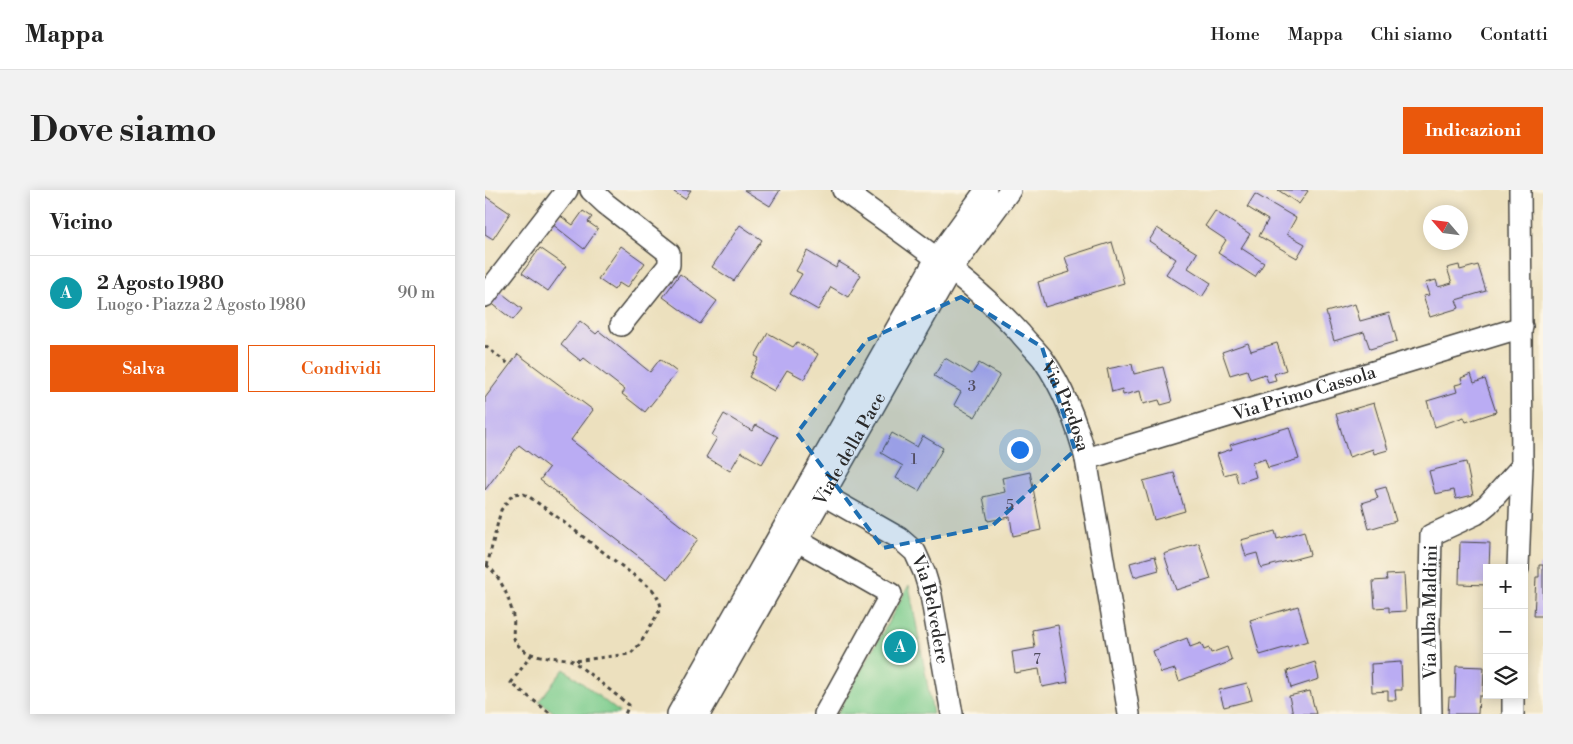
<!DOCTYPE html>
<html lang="it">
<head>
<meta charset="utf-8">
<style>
	:root { --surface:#fff; --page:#f2f2f2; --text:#222; --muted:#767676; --line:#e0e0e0; --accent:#ea580c }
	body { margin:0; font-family:"Libre Bodoni",serif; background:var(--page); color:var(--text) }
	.controls { position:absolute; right:15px; bottom:15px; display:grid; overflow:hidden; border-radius:0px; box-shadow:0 2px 12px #0003 }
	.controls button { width:45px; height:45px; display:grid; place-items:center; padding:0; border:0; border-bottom:1px solid var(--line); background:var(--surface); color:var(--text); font:25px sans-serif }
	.compass { position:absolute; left:938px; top:15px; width:45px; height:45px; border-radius:50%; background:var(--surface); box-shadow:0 2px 12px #0003; rotate:298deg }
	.you { position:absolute; left:534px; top:259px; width:18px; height:18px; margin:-12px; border:4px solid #fff; border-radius:50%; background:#1a73e8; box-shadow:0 0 0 8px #1a73e833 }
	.badge { display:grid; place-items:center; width:32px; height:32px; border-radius:50%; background:var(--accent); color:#fff; font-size:16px; font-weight:700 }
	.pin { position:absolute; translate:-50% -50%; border:2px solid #fff; box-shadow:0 1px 5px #0006 }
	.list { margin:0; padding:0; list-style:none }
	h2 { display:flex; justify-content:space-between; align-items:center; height:65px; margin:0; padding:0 20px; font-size:21px }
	h2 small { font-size:16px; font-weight:400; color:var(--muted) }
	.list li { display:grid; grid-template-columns:32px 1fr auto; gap:15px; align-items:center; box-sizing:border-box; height:75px; padding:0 20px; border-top:1px solid var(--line) }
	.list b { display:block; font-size:19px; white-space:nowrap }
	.list p { margin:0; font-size:16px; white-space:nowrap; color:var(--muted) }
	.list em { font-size:16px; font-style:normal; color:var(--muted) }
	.actions { display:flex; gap:10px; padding:15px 20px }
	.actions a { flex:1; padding:11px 0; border:1px solid var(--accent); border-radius:0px; text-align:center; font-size:18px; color:var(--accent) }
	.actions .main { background:var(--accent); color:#fff }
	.icon { flex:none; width:28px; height:28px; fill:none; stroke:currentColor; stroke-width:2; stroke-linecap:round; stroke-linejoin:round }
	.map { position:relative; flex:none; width:1058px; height:524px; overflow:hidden; border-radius:0px }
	header { display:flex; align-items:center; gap:30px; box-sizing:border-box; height:70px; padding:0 25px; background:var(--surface); border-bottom:1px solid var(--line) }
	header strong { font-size:24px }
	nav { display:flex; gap:28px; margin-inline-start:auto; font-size:18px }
	.intro { display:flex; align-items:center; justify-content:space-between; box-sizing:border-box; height:120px; padding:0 30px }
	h1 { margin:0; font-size:35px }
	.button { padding:12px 22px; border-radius:0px; background:var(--accent); color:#fff; font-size:18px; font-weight:700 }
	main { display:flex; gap:30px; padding:0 30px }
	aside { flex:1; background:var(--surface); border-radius:0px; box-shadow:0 2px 12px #0003 }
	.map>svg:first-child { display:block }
	.green { fill:#7bcc8d; stroke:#537c5c }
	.building { fill:#baacf3 }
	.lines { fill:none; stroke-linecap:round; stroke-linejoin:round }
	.minor-casing { stroke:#484641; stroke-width:24 }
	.path { stroke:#484641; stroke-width:3; stroke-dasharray:4 4; stroke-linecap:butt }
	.minor { stroke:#fff; stroke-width:21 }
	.marked { fill:#1f6fb2; fill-opacity:0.2; stroke:#1f6fb2; stroke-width:4; stroke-dasharray:10 6; stroke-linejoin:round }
	.labels { text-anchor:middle; stroke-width:4; stroke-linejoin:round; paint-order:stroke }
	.number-label { font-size:15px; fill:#4f4b5d }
	.street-label { font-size:18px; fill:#2b2b2b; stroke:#fcf5e5 }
</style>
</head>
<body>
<header>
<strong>Mappa</strong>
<nav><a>Home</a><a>Mappa</a><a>Chi siamo</a><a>Contatti</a></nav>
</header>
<div class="intro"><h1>Dove siamo</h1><a class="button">Indicazioni</a></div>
<main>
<aside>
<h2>Vicino<small></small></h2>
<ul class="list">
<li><span class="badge" style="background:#0f9aa8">A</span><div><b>2 Agosto 1980</b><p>Luogo · Piazza 2 Agosto 1980</p></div><em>90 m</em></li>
</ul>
<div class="actions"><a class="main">Salva</a><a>Condividi</a></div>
</aside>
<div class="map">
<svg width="1058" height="524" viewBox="0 0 1058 524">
	<rect width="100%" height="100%" fill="#fcf5e5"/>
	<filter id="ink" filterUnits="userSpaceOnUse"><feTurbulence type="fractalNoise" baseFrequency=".02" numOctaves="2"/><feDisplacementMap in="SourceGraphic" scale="10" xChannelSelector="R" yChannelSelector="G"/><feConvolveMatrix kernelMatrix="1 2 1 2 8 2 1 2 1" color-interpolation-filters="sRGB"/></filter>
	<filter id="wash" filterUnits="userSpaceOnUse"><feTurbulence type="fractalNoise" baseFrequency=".0096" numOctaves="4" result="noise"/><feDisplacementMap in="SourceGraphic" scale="20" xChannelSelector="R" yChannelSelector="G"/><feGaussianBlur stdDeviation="1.12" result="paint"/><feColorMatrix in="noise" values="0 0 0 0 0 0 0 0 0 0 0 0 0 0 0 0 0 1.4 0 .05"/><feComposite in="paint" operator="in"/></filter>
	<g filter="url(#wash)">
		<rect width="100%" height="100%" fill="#ece0be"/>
		<g class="green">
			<polygon points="424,395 448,524 352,524"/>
			<polygon points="79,479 134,522 133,524 71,524 54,511"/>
		</g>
		<g id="blocks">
			<g class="building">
				<polygon points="190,0 206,0 200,9 189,2"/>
				<polygon points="259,0 295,0 285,16"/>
				<polygon points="793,0 821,0 823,1 814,14"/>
				<polygon points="770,4 811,28 802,44 820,54 812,68 774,46 783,30 762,17"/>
				<polygon points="0,6 25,23 8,49 0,44"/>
				<polygon points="98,21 107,27 103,32 113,39 99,59 67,34 74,25 88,35"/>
				<polygon points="730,21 765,44 756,58 779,73 770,87 733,63 741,50 720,36"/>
				<polygon points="255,35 277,50 249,91 227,77"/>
				<polygon points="672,38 712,63 703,78 726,93 717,107 681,84 691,69 664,51"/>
				<polygon points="627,52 639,93 560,117 553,92 585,82 580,67"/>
				<polygon points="136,56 160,73 142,98 134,93 129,100 113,89"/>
				<polygon points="55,58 81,76 63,101 37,83"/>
				<polygon points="322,61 351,78 354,72 376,85 363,107 346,97 333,120 305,104 317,84 311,81"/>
				<polygon points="974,75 975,80 993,75 1001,101 971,110 974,118 945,127 938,106 944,105 940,93 951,90 953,97 967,93 962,78"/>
				<polygon points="195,84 232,111 215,134 178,107"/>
				<polygon points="14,101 37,119 28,130 5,112"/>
				<polygon points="870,114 875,131 904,123 912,151 885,159 879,142 849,151 841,122"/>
				<polygon points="95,131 111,144 114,141 165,182 175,169 192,182 160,222 137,204 140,200 99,168 96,171 76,155"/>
				<polygon points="283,143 308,157 312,152 333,164 319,189 302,180 289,201 264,187 274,168 270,166"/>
				<polygon points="763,153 766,161 792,153 801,180 789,184 791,190 783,192 780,184 765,189 762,180 745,185 737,162"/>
				<polygon points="33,164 108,220 86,250 213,349 183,389 55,290 64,278 34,255 0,300 0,208"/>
				<polygon points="460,168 487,184 494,173 515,185 490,227 469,215 476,202 449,186"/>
				<polygon points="647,174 649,184 678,177 687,212 676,215 674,210 658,214 655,201 638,205 637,199 627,202 622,179"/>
				<polygon points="986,184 989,193 1000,189 1011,222 981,232 979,227 950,237 942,211 972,202 970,195 978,193 976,188"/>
				<polygon points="889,213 903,260 889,264 888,259 864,267 851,224"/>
				<polygon points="239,224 267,241 271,235 293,247 277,274 256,262 245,281 221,267 232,248 227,245"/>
				<polygon points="804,237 814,269 783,278 780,269 767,273 771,287 753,293 750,282 739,285 732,264 747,259 745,255"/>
				<polygon points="407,243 432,257 438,246 458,258 434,301 411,288 418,276 396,263"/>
				<polygon points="981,272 988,305 971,309 969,300 950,304 944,281"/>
				<polygon points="545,282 556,340 528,346 525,327 503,331 498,307 520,302 517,288"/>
				<polygon points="689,283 700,321 669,330 658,291"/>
				<polygon points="901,297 911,331 884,339 877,313 893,308 890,300"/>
				<polygon points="790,341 792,349 819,341 825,365 776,378 772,363 761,366 756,350"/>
				<polygon points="975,352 1005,353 1004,378 1002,378 1002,395 974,394"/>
				<polygon points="714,353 726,389 691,400 679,364"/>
				<polygon points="670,366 674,380 649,387 645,373"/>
				<polygon points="1054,375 1058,375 1058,426 1049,426 1051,387 1054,387"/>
				<polygon points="919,384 921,421 904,422 904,417 890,418 888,391 902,390 901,385"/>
				<polygon points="813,416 823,451 775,465 765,430"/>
				<polygon points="573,435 583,492 557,497 554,479 530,483 527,462 550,458 547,440"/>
				<polygon points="702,448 705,457 716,453 719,460 724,458 726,463 742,457 747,471 694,491 690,479 676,483 668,461"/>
				<polygon points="830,472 834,489 806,498 802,481"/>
				<polygon points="916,472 917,500 910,500 911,510 903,510 903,501 887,502 886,474"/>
				<polygon points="971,476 999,477 998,506 994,506 993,524 963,524 964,507 970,507"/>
				<polygon points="762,493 767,510 739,517 734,500"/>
				<polygon points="825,501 831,524 808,524 804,506"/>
			</g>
		</g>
	</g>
	<g filter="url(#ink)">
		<use href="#blocks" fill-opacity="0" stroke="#484641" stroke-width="1"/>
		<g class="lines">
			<defs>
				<g id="minor">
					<polyline points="106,0 121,14 184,63 184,75 136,135"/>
					<path id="s1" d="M358,0C419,45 484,87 535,143C542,152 551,160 558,169C579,199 592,234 601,269L644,524"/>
					<polyline points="0,106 82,0"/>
					<path id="s2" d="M601,269L1037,137"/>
					<path id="s3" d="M328,299L414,348L430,362L439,382L446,405L467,524"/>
					<polyline points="313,351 406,404 340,524"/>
					<polyline points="1033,378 1037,276 1035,0"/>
					<polyline points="193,524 451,69 501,0"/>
					<path id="s4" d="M214,524L466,80L525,0"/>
					<path id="s5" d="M946,524L944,436L946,345L991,324L1003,314L1037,276"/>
					<polyline points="1028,524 1028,505"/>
				</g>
			</defs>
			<use href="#minor" class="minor-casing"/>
			<g class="path">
				<polyline points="0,156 25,175"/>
				<path d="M1,375C15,384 25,410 28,426C31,439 23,447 36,458C50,470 71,465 88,471L144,515L140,524"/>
				<path d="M2,376L16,320L28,304L36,303L43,306L64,321L167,399C172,406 175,410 176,418L155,454L145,464L88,471"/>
				<polyline points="47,464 26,493 66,524"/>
			</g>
			<use href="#minor" class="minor"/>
		</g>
	</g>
	<path class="marked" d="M476,107L557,157L590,260L507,336L398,358L312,243L382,150Z"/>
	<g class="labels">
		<g class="number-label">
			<text x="487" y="201">3</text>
			<text x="429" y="274">1</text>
			<text x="525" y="320">5</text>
			<text x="552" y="474">7</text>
		</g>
		<g class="street-label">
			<text dy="6" stroke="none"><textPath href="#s2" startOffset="228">Via Primo Cassola</textPath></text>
			<text dy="6" stroke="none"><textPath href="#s1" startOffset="315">Via Predosa</textPath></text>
			<text dy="6" stroke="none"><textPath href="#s4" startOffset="305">Viale della Pace</textPath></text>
			<text dy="6" stroke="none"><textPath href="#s3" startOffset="180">Via Belvedere</textPath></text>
			<text dy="6" stroke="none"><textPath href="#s5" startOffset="102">Via Alba Maldini</textPath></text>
		</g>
	</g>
</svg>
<div class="controls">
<button>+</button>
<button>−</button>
<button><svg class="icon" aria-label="layers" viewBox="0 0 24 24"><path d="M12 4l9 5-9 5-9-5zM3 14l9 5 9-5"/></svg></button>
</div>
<svg class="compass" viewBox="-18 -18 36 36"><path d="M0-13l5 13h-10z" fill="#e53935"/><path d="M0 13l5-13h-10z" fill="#767676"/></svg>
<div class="you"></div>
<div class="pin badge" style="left:415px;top:457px;background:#0f9aa8">A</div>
</div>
</main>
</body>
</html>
